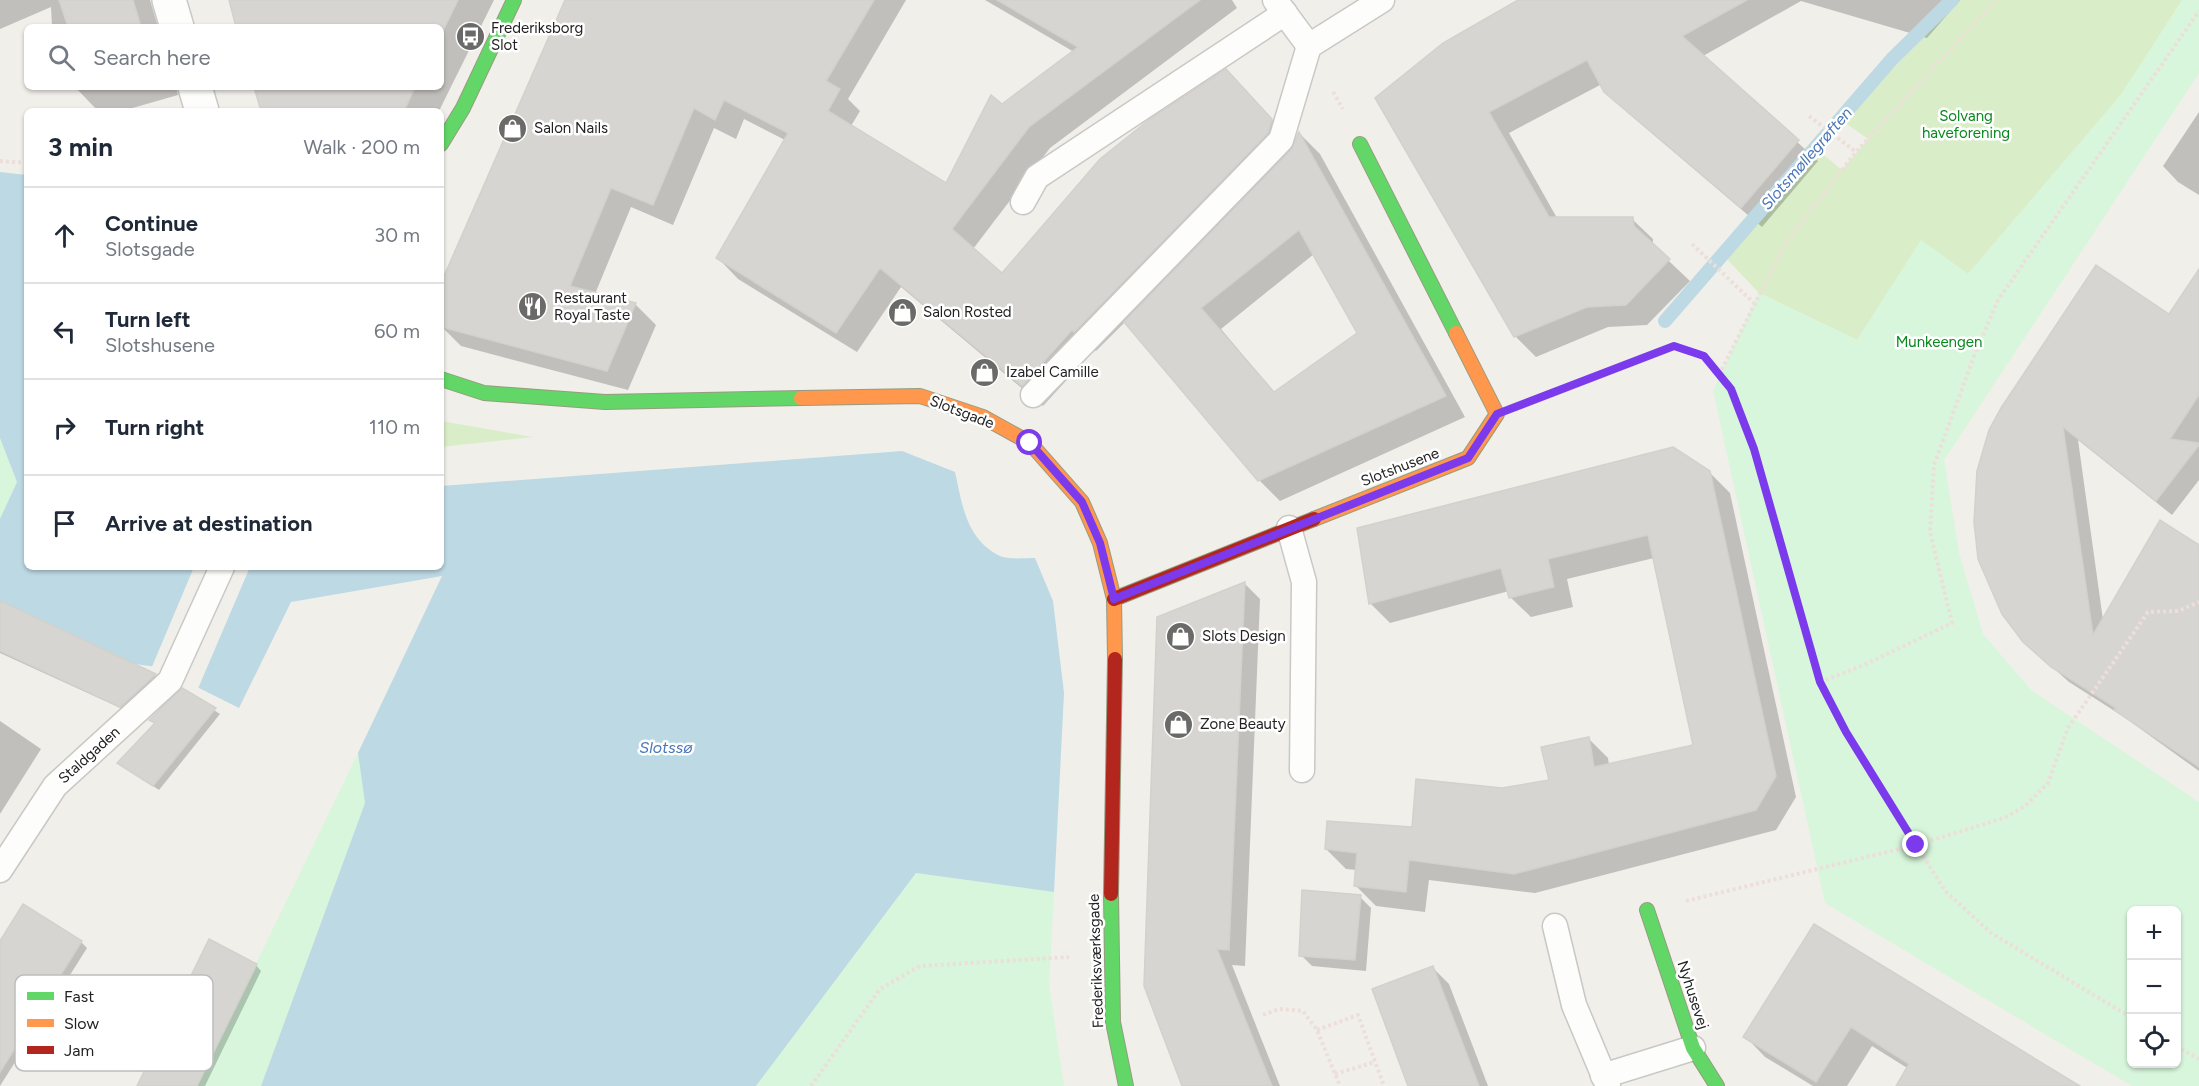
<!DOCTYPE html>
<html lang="en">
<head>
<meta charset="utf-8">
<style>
	:root { --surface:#fff; --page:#f2f2f3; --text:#1f2937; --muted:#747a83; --line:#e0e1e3 }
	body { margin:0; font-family:Figtree,sans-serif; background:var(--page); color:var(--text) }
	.controls { position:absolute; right:18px; bottom:18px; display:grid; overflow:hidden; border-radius:9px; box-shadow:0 2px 4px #0004 }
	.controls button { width:54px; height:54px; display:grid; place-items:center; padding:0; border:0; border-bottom:2px solid var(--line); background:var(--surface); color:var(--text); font:30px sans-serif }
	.stop { position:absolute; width:18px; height:18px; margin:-14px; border:4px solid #7c3aed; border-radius:50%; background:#fff }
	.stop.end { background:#7c3aed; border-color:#fff; box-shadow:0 2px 6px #0008 }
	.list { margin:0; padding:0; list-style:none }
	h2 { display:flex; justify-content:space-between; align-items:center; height:78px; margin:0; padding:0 24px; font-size:26px }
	h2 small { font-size:20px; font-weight:400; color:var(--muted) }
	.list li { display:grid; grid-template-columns:39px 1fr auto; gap:18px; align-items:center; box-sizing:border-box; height:96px; padding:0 24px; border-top:2px solid var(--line) }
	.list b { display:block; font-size:22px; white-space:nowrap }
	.list p { margin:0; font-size:20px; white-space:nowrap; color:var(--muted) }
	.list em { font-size:20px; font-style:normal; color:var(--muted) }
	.icon { flex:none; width:33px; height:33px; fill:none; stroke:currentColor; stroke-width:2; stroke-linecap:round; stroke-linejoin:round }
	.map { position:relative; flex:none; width:2199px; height:1086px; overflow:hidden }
	.search { position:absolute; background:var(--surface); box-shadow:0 2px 4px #0004; left:24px; top:24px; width:420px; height:66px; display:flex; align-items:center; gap:15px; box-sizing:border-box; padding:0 21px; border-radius:9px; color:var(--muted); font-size:22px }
	.panel { position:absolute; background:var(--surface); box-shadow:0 2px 4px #0004; left:24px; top:108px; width:420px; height:462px; border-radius:9px }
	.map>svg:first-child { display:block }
	.grass { fill:#d9eec8 }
	.park { fill:#d8f6db; fill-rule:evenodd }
	.water { fill:#bdd9e4 }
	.pier { fill:#f0efea }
	.shadow { fill:#0003; fill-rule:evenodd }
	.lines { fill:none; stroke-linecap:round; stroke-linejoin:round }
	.stream { stroke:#bdd9e4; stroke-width:14 }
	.building { fill:#d7d5d1; stroke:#d3d1cc; stroke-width:1.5; fill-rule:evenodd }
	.lane-casing { stroke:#c9c8c6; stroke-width:27 }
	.street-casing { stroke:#c9c8c6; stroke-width:36 }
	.fast-casing { stroke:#979b80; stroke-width:16 }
	.slow-casing { stroke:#979b80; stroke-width:16 }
	.jam-casing { stroke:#979b80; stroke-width:16 }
	.path { stroke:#eddeda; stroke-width:4; stroke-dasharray:3 3; stroke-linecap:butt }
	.lane { stroke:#fdfdfc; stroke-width:24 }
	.street { stroke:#fdfdfc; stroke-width:33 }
	.fast { stroke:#63d668; stroke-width:14 }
	.slow { stroke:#ff974d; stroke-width:14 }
	.jam { stroke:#b3261e; stroke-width:14 }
	.route { stroke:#7c3aed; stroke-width:8 }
	.labels { text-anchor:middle; stroke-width:5; stroke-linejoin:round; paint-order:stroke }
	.poi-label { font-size:15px; fill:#222; stroke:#fff; text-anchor:start }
	.park-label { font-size:15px; fill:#07891c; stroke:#fff }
	.street-label { font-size:15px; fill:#222; stroke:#fff }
	.water-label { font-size:16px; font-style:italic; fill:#4877b7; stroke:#fff }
	.key { fill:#fff; stroke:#bdbdbd; stroke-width:1.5 }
	.key-label { font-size:16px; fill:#222 }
</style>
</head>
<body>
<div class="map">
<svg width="2199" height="1086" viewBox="0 0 2199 1086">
	<rect width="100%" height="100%" fill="#f0efea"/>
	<g class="grass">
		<polygon points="1952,0 2184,0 2120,96 1968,274 1921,241 1857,340 1759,293 1723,255 1815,148 1842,170 1868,139 1840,119 1892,59"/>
		<polygon points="441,421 533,437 441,447"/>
	</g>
	<g class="park">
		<path d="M2182,0H2199V73L1944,460L1959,553L1983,634L2032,691L2199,802V1086H2132L1825,903L1713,390L1759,293L1857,340L1921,240L1968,274L2120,96ZM2176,910V1064H2132V910Z"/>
		<polygon points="0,438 17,482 0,519"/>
		<polygon points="358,753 365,803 261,1086 197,1086"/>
		<polygon points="916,873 1054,892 1049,985 1064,1086 756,1086"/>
	</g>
	<path class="water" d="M0,172L27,175V567H441V486L902,451L955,472C962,504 966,538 998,555C1007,560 1024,558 1035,558L1053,601L1064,693L1054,892L916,873L756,1086H261L365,803L358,753L442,576L291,602L239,708L157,667L135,664L0,601V519L17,482L0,438Z"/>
	<polygon class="pier" points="194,567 250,567 197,691 173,677 151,669"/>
	<g class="shadow">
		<polygon points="0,0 150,0 158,27 52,27 51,7 0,29"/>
		<polygon points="230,0 494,0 439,111 263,111 256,87 441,87 441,27 238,27"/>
		<path d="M567,0H906L848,99L860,111L851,126L946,186L1002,106L1074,52L985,0H1232L1237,8L1050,148L973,249L1002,275L1226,71L1292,141L1288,156L1300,134L1320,154L1465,417L1280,501L1259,480L1126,321L1096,351L1094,350L1043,406L901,287L857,352L738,279L718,258L785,140L744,119L736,139L714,128L673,225L631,207L595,294L635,304L656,325L628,390L461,346L441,326V287ZM1314,254L1359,334L1275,393L1221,329Z"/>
		<polygon points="1521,0 1960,0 1927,38 1801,1 1703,56 1818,161 1762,227 1627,112 1602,84 1509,133 1557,218 1632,219 1653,239 1653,246 1690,281 1647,325 1608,327 1536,357 1515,336 1376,98"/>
		<polygon points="75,87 176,87 178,95 122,111 98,111"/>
		<polygon points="2199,112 2199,195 2178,182 2163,166"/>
		<polygon points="2199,271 2199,480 2172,515 2078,440 2103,620 2199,546 2199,771 2124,717 2069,682 2041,657 1978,471 2169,316"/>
		<polygon points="1709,472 1730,493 1796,797 1776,830 1535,893 1429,880 1425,912 1376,906 1356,886 1357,870 1346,869 1326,849 1413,828 1502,789 1551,781 1588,738 1608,758 1609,765 1695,746 1654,558 1567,579 1573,607 1531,617 1510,597 1509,591 1390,623 1370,603"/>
		<polygon points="1244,583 1260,599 1245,966 1232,965 1280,1086 1184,1086"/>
		<polygon points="0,604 155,675 160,681 127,711 0,653"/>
		<polygon points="183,690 220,714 159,790 119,763 156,725 151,720"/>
		<polygon points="0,721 41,749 0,814"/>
		<polygon points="1360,897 1371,908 1366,971 1312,966 1301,955"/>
		<polygon points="1814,926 2077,1086 1936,1086 1872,1046 1847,1086 1813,1086 1765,1057 1745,1036"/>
		<polygon points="81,942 87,948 0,1086 0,944"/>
		<polygon points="256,965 261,971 205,1086 139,1086"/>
		<polygon points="1433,968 1449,984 1488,1086 1410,1086"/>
	</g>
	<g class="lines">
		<polyline class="stream" points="1665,321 1892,59 1952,0"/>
	</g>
	<g class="building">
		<polygon points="59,0 133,0 141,27 68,27"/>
		<polygon points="229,0 458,0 441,35 441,27 236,27"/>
		<polygon points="565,0 874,0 826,81 840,89 828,111 946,183 991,95 1002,104 1078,47 997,0 1200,0 1029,127 952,229 1002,273 1100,159 1150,119 1226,69 1272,119 1268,133 1074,332 1072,330 1022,386 880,268 836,333 716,258 788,133 724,100 715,120 694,108 653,205 611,188 570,286 636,303 607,371 441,327 441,283"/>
		<polygon points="1518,0 1747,0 1682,36 1799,140 1741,208 1604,92 1587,60 1489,112 1549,217 1633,217 1634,226 1670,259 1626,305 1587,307 1514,337 1375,98 1443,43"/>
		<polygon points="254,87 415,87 404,111 261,111"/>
		<path d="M1299,132L1446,396L1258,481L1124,322L1291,150ZM1299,230L1357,333L1274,392L1201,308Z"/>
		<polygon points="2096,265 2169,314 2199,269 2199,395 2170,439 2199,443 2199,445 2156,501 2063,427 2093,635 2160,520 2199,545 2199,767 2114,710 2116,708 2051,667 2023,642 2002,614 1978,559 1974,522 1977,471 1989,430 2001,408"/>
		<polygon points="1673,447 1710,471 1776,776 1756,810 1514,874 1409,860 1406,892 1354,886 1357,853 1325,849 1327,821 1412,827 1416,779 1502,788 1549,780 1541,747 1589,737 1594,767 1693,745 1648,535 1548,559 1554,587 1509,598 1501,568 1369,604 1357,528"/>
		<polygon points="1245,582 1229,950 1217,949 1272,1086 1182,1086 1144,986 1157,617"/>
		<polygon points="0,601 156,674 120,707 0,651"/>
		<polygon points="182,688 216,708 153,786 117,763 155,723 149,720"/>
		<polygon points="1302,890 1361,895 1355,960 1299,956"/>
		<polygon points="23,904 82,941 0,1072 0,941"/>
		<polygon points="1814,924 2080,1086 1896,1086 1909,1064 1851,1027 1816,1082 1743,1037"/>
		<polygon points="209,939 257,964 197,1086 137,1086"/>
		<polygon points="1433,966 1479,1086 1408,1086 1372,989"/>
	</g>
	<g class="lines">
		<defs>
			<g id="lane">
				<polyline points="1275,0 1309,46"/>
				<polyline points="1023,202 1037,177 1285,13"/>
				<polyline points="1033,395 1281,140 1309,46 1382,0"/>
				<polyline points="1289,528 1304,582 1302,770"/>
				<polyline points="0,870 55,786 170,681 222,567"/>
				<polyline points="1555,926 1574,1005 1608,1086"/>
				<polyline points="1603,1076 1693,1048"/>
			</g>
			<g id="street">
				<polyline points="169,0 177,27"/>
				<polyline points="195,87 202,111"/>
			</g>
			<g id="fast">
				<polyline points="441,144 463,108 514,0"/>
				<polyline points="1360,144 1456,333"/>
				<polyline points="441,379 484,393 605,402 801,398"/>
				<polyline points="1111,894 1113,1022 1126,1086"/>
				<polyline points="1647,910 1693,1048 1717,1086"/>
			</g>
			<g id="slow">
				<polyline points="801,398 920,396 983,417 1030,443 1082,502 1100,543 1114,599 1115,659"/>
				<polyline points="1314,519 1468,458 1497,414 1456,333"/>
			</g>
			<g id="jam">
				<polyline points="1114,599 1314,519"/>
				<polyline points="1111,894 1115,659"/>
			</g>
		</defs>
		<use href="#lane" class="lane-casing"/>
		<use href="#street" class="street-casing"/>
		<use href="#fast" class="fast-casing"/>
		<use href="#slow" class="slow-casing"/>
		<use href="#jam" class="jam-casing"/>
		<g class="path">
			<polyline points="1333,92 1343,109"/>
			<polyline points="1809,116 1856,152"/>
			<polyline points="0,161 27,163"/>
			<polyline points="1692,244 1754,303"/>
			<polyline points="1719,375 1785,244 1856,152 1996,0"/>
			<polyline points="1535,400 1674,346 1704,356 1731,389 1754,449 1820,682 1846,732 1945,891 1991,933 2132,1018"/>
			<polyline points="1820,682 1864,665 1952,623 1930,532 1934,465 1973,359 1998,300 2199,11"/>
			<polyline points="1686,901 1916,845 2004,818 2025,806 2048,783 2068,728 2148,612 2178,611 2199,602"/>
			<polyline points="1263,1015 1279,1009 1303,1011 1317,1030 1340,1086"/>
			<polyline points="1317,1030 1358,1015 1384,1086"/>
			<polyline points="2176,1046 2199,1059"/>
			<polyline points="1335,1074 1375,1062"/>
			<polyline points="811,1086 880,989 920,966 1069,957"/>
		</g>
		<use href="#lane" class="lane"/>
		<use href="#street" class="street"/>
		<use href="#fast" class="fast"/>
		<use href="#slow" class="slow"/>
		<use href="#jam" class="jam"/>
	</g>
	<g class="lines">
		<polyline class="route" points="1030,443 1082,502 1100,543 1114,599 1468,458 1497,414 1674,346 1704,356 1731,389 1754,449 1820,682 1846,732 1916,845"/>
	</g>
	<defs>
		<symbol id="bus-disc" viewBox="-11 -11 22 22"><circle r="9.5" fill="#6a6a68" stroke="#fff"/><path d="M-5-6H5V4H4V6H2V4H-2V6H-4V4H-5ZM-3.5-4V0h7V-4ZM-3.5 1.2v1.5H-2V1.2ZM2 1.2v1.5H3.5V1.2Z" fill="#fff"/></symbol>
		<symbol id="shop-disc" viewBox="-11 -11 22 22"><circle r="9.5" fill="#6a6a68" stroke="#fff"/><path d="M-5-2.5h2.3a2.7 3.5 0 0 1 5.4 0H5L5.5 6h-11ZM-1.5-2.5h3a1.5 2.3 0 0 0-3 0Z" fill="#fff"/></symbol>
		<symbol id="restaurant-disc" viewBox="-11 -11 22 22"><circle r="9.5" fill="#6a6a68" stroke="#fff"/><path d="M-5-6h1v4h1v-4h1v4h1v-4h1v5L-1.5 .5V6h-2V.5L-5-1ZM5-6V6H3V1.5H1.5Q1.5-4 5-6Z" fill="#fff"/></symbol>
	</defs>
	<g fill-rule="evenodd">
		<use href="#bus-disc" x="454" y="20" width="33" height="33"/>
		<use href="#shop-disc" x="496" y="112" width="33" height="33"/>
		<use href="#restaurant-disc" x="516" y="290" width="33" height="33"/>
		<use href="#shop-disc" x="886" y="296" width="33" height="33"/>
		<use href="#shop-disc" x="968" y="356" width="33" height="33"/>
		<use href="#shop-disc" x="1164" y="620" width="33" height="33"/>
		<use href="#shop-disc" x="1162" y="708" width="33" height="33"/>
	</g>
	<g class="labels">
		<g class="poi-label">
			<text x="491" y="33">Frederiksborg<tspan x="491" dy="17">Slot</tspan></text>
			<text x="534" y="133">Salon Nails</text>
			<text x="554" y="303">Restaurant<tspan x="554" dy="17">Royal Taste</tspan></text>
			<text x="923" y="317">Salon Rosted</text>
			<text x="1006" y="377">Izabel Camille</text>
			<text x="1202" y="641">Slots Design</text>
			<text x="1200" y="729">Zone Beauty</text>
		</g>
		<g class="park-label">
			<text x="1966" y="121">Solvang<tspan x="1966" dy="17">haveforening</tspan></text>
			<text x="1939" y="347">Munkeengen</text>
		</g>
		<g class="street-label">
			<text transform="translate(962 412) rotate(21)" y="5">Slotsgade</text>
			<text transform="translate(1400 467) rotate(-21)" y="5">Slotshusene</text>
			<text transform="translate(89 755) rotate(-42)" y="5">Staldgaden</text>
			<text transform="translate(1096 961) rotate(-92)" y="5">Frederiksværksgade</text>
			<text transform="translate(1693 995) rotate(72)" y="5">Nyhusevej</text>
		</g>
		<g class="water-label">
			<text transform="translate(1806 158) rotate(-49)" y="6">Slotsmøllegrøften</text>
			<text x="666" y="753">Slotssø</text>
		</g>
	</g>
	<rect x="15" y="975" width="198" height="96" rx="9" class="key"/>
	<rect x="27" y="992" width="27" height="8" fill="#63d668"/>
	<rect x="27" y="1019" width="27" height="8" fill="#ff974d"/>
	<rect x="27" y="1046" width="27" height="8" fill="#b3261e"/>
	<g class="key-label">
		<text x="64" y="1002">Fast</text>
		<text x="64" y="1029">Slow</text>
		<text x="64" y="1056">Jam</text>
	</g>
</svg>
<div class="controls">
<button>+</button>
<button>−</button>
<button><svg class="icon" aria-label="locate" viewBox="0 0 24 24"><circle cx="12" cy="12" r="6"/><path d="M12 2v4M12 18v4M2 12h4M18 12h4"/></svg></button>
</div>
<div class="stop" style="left:1030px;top:443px"></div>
<div class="stop end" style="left:1916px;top:845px"></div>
<div class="search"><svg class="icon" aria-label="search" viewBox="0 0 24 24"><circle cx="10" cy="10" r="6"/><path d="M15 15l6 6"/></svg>Search here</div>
<section class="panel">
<h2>3 min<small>Walk · 200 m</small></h2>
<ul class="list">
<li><svg class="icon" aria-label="ahead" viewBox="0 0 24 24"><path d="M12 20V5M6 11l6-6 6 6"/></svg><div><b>Continue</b><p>Slotsgade</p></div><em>30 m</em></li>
<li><svg class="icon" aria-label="left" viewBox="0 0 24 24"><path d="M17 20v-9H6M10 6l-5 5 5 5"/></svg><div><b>Turn left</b><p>Slotshusene</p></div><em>60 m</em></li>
<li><svg class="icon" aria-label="right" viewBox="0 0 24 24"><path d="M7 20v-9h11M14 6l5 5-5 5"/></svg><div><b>Turn right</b></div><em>110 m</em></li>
<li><svg class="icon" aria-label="arrive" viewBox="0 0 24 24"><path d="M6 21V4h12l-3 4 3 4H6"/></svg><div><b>Arrive at destination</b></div></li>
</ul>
</section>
</div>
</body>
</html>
